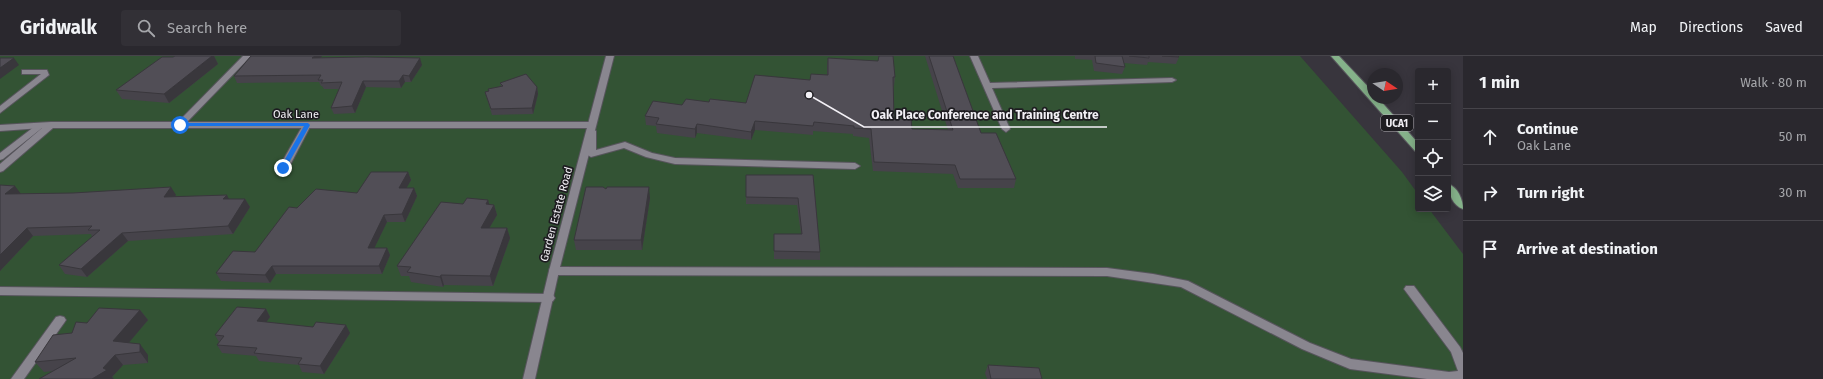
<!DOCTYPE html>
<html lang="en">
<head>
<meta charset="utf-8">
<style>
	:root { --surface:#2a282e; --page:#323036; --text:#f1f3f6; --muted:#a5a6aa; --line:#46444a }
	body { margin:0; font-family:"Fira Sans",sans-serif; background:var(--page); color:var(--text) }
	.controls { position:absolute; right:12px; top:12px; display:grid; overflow:hidden; border-radius:4px; box-shadow:0 2px 10px #0003 }
	.controls button { width:36px; height:36px; display:grid; place-items:center; padding:0; border:0; border-bottom:1px solid var(--line); background:var(--surface); color:var(--text); font:20px sans-serif }
	.compass { position:absolute; left:1367px; top:12px; width:36px; height:36px; border-radius:50%; background:var(--surface); box-shadow:0 2px 10px #0003; rotate:102deg }
	.stop { position:absolute; width:12px; height:12px; margin:-9px; border:3px solid #1a73e8; border-radius:50%; background:#fff }
	.stop.end { background:#1a73e8; border-color:#fff; box-shadow:0 1px 4px #0008 }
	.list { margin:0; padding:0; list-style:none }
	h2 { display:flex; justify-content:space-between; align-items:center; height:52px; margin:0; padding:0 16px; font-size:17px }
	h2 small { font-size:13px; font-weight:400; color:var(--muted) }
	.list li { display:grid; grid-template-columns:26px 1fr auto; gap:12px; align-items:center; box-sizing:border-box; height:56px; padding:0 16px; border-top:1px solid var(--line) }
	.list b { display:block; font-size:15px; white-space:nowrap }
	.list p { margin:0; font-size:13px; white-space:nowrap; color:var(--muted) }
	.list em { font-size:13px; font-style:normal; color:var(--muted) }
	.icon { flex:none; width:22px; height:22px; fill:none; stroke:currentColor; stroke-width:2; stroke-linecap:round; stroke-linejoin:round }
	.map { position:relative; flex:none; width:1463px; height:323px; overflow:hidden }
	header { display:flex; align-items:center; gap:24px; box-sizing:border-box; height:56px; padding:0 20px; background:var(--surface); border-bottom:1px solid var(--line) }
	header strong { font-size:19px }
	nav { display:flex; gap:22px; margin-inline-start:auto; font-size:14px }
	.search { width:280px; height:36px; background:var(--page); display:flex; align-items:center; gap:10px; box-sizing:border-box; padding:0 14px; border-radius:4px; color:var(--muted); font-size:15px }
	main { display:flex }
	aside { flex:1; background:var(--surface) }
	.map>svg:first-child { display:block }
	.green { fill:#335334 }
	.lines { fill:none; stroke-linecap:round; stroke-linejoin:round }
	.service-casing { stroke:#56545b; stroke-width:2 }
	.minor-casing { stroke:#56545b; stroke-width:2 }
	.tertiary-casing { stroke:#56545b; stroke-width:2 }
	.primary-casing { stroke:#56545b; stroke-width:2 }
	.service { fill:#89868f; fill-rule:evenodd }
	.minor { fill:#89868f; fill-rule:evenodd }
	.tertiary { fill:#89868f; fill-rule:evenodd }
	.primary { fill:#85b28a; fill-rule:evenodd }
	.wall { fill:#46434a }
	.shaded-wall { fill:#39373c }
	.building { fill:#514e56; stroke:#39373c }
	.route { fill:#1a73e8 }
	.labels { text-anchor:middle; stroke-width:3.5; stroke-linejoin:round; paint-order:stroke }
	.shield { fill:#1e1d21; stroke:#b3b1b6; stroke-width:1 }
	.shield-label { font-size:10px; font-weight:bold; fill:#f3f1f6 }
	.street-label { font-size:11px; fill:#f3f1f6; stroke:#1e1d21 }
	.leader { fill:none; stroke:#f3f1f6; stroke-width:1.5 }
	.callout-dot { fill:#f3f1f6; stroke:#1e1d21; stroke-width:1.5 }
	.callout-label { font-size:12px; text-anchor:middle; font-weight:bold; fill:#f3f1f6; stroke:#1e1d21; stroke-width:3.5; stroke-linejoin:round; paint-order:stroke }
</style>
</head>
<body>
<header>
<strong>Gridwalk</strong>
<div class="search"><svg class="icon" aria-label="search" viewBox="0 0 24 24"><circle cx="10" cy="10" r="6"/><path d="M15 15l6 6"/></svg>Search here</div>
<nav><a>Map</a><a>Directions</a><a>Saved</a></nav>
</header>
<main>
<div class="map">
<svg width="1463" height="323" viewBox="0 0 1463 323">
	<rect width="100%" height="100%" fill="#38353d"/>
	<polygon class="green" points="0,0 1300,0 1402,116 1418,138 1418,153 1429,153 1463,198 1463,323 0,323"/>
	<g class="lines">
		<defs>
			<g id="service">
				<polygon points="22,14 47,14 49,19 0,57 0,50 41,18 22,18"/>
				<polygon points="307,66 311,69 288,113 283,116 280,115 278,113 303,69"/>
				<polygon points="39,67 43,70 42,72 3,103 0,104 0,97"/>
				<polygon points="592,72 596,75 596,94 625,86 652,97 675,102 855,107 860,110 855,113 675,108 646,101 624,92 591,101 586,98 588,75"/>
				<polygon points="554,211 1107,212 1153,218 1188,225 1310,287 1351,303 1449,316 1458,315 1451,296 1404,233 1406,230 1414,230 1460,291 1463,297 1463,323 1427,323 1350,313 1302,293 1181,231 1107,220 554,219 550,218 549,215 550,212"/>
				<polygon points="60,260 64,261 66,264 64,267 24,323 11,323 56,261"/>
			</g>
			<g id="minor">
				<polygon points="243,0 251,0 187,66 592,66 596,69 592,72 53,72 3,115 0,116 0,108 42,72 0,75 0,69 51,66 178,66"/>
				<polygon points="970,0 978,0 990,27 1172,22 1176,24 1172,26 992,32 1010,73 1006,76 1002,73"/>
				<polygon points="0,231 549,238 553,239 555,242 553,245 549,246 0,239"/>
			</g>
			<polygon id="tertiary" points="606,0 614,0 559,215 535,323 523,323 549,215"/>
			<g id="primary">
				<polygon points="1331,0 1339,0 1373,36 1373,42 1378,42 1418,87 1418,96 1415,95"/>
				<path d="M1448,128C1458,131 1463,144 1463,153C1453,150 1448,137 1448,128Z"/>
			</g>
		</defs>
		<use href="#service" class="service-casing"/>
		<use href="#minor" class="minor-casing"/>
		<use href="#tertiary" class="tertiary-casing"/>
		<use href="#primary" class="primary-casing"/>
		<use href="#service" class="service"/>
		<use href="#minor" class="minor"/>
		<use href="#tertiary" class="tertiary"/>
		<use href="#primary" class="primary"/>
	</g>
	<g class="wall">
		<polygon points="175,0 214,0 218,8 169,47 122,43 116,34"/>
		<polygon points="925,0 953,0 981,77 1016,123 1014,132 958,132 953,118 873,115 869,82 853,80 853,78 813,75 813,79 755,74 751,84 697,77 695,82 657,77 656,70 646,69 645,60 682,49 709,46 746,47 810,24 827,19 827,10 828,2 895,21 894,30 893,30 894,63 912,73 948,74"/>
		<polygon points="1075,0 1178,0 1179,1 1176,8 1148,6 1147,9 1124,7 1125,11 1122,18 1094,15 1092,4 1075,3"/>
		<polygon points="320,2 422,9 411,26 405,26 401,32 366,31 355,57 334,58 331,52 339,33 324,33 322,30 321,30 319,26 237,27 234,20"/>
		<polygon points="500,27 537,31 538,38 533,58 492,59 485,36 501,30"/>
		<polygon points="408,116 411,124 406,132 414,132 417,140 405,166 387,166 374,192 387,192 390,199 382,218 276,218 270,227 221,225 216,217 255,196 297,152 357,137"/>
		<polygon points="746,119 813,119 820,196 820,204 774,203 774,178 801,178 797,149 746,148"/>
		<polygon points="606,133 650,142 642,194 576,194 574,184"/>
		<polygon points="21,138 176,139 175,141 229,143 245,143 250,151 233,178 128,185 87,221 65,218 59,209 92,181 91,178 33,180 0,215"/>
		<polygon points="488,144 489,149 494,149 497,159 489,172 507,172 510,182 493,230 444,229 443,231 411,226 409,220 401,220 397,210"/>
		<polygon points="266,253 270,261 266,266 350,277 324,318 302,316 299,309 259,305 256,300 222,297 217,289 219,286 215,279"/>
		<polygon points="140,254 148,264 128,287 148,299 148,307 123,309 112,321 114,323 39,323 53,315 44,316 35,306 72,277"/>
		<polygon points="988,309 1042,323 987,323 985,317"/>
	</g>
	<g class="shaded-wall">
		<polygon points="212,0 214,0 218,8 169,47 164,38"/>
		<polygon points="315,0 322,0 315,9 312,2"/>
		<polygon points="14,2 19,9 0,23 0,12"/>
		<polygon points="420,2 422,9 411,26 409,20"/>
		<polygon points="403,19 405,26 401,32 399,25"/>
		<polygon points="363,25 366,31 355,57 352,50"/>
		<polygon points="537,31 538,38 533,58 532,52"/>
		<polygon points="755,65 755,74 751,84 751,76"/>
		<polygon points="697,68 697,77 695,82 695,73"/>
		<polygon points="408,116 411,124 402,140 399,132"/>
		<polygon points="15,130 21,138 5,138"/>
		<polygon points="171,131 176,139 169,149 164,141"/>
		<polygon points="649,131 650,142 642,194 641,184"/>
		<polygon points="414,132 417,140 405,166 402,158"/>
		<polygon points="227,139 231,147 223,143"/>
		<polygon points="245,143 250,151 233,178 228,170"/>
		<polygon points="488,144 491,154 486,148"/>
		<polygon points="494,149 497,159 484,181 481,172"/>
		<polygon points="384,159 387,166 371,199 368,192"/>
		<polygon points="27,172 33,180 0,215 0,199"/>
		<polygon points="507,172 510,182 493,230 490,220"/>
		<polygon points="122,177 128,185 87,221 81,213"/>
		<polygon points="387,192 390,199 382,218 379,210"/>
		<polygon points="272,210 276,218 270,227 265,219"/>
		<polygon points="441,219 444,229 443,231 440,221"/>
		<polygon points="266,253 270,261 261,273 257,265"/>
		<polygon points="140,254 148,264 121,296 113,285"/>
		<polygon points="346,269 350,277 324,318 320,310"/>
		<polygon points="140,288 148,299 148,307 140,296"/>
		<polygon points="115,299 123,309 112,321 114,323 92,323 103,312"/>
	</g>
	<g class="building">
		<polygon points="175,0 212,0 164,38 116,34 162,1 173,1"/>
		<polygon points="251,0 315,0 312,2 366,1 420,2 409,20 403,19 399,25 363,25 352,50 331,52 342,26 321,27 323,24 318,24 321,19 234,20"/>
		<polygon points="879,0 893,0 895,21 893,21 894,63 911,63 912,73 953,74 929,0 953,0 981,77 996,77 1016,123 960,123 955,109 874,106 871,73 854,72 854,70 814,66 813,70 755,65 751,76 697,68 695,73 656,68 659,62 645,60 653,45 682,49 686,43 709,46 710,43 746,47 755,19 810,24 811,18 828,19 828,2 878,5"/>
		<polygon points="1095,0 1122,0 1125,11 1096,7"/>
		<polygon points="1129,0 1149,0 1149,2"/>
		<polygon points="1162,0 1178,0 1179,1"/>
		<polygon points="0,2 14,2 0,12"/>
		<polygon points="526,18 537,31 532,52 491,53 485,36 489,35 488,33 503,30 500,27"/>
		<polygon points="371,116 408,116 399,132 414,132 402,158 384,159 368,192 387,192 379,210 272,210 265,219 216,217 233,195 255,196 289,151 297,152 316,133 357,137"/>
		<polygon points="746,119 813,119 820,196 774,195 774,178 802,178 798,142 746,141"/>
		<polygon points="0,129 15,130 5,138 73,137 171,131 164,141 227,139 223,143 245,143 228,170 122,177 81,213 59,209 100,174 88,174 92,170 27,172 0,199"/>
		<polygon points="586,131 603,131 606,133 607,131 649,131 641,184 574,184"/>
		<polygon points="467,142 488,144 486,148 494,149 481,172 507,172 490,220 441,219 440,221 407,216 411,211 397,210 441,146 463,148"/>
		<polygon points="237,251 266,253 257,265 313,271 316,266 346,269 320,310 298,308 302,302 254,297 257,292 217,289 224,280 215,279"/>
		<polygon points="99,252 140,254 113,285 140,288 140,296 115,299 103,312 107,314 92,323 39,323 76,302 35,306 53,279 72,277 76,266 87,267"/>
		<polygon points="988,309 1039,312 1042,323 991,323"/>
	</g>
	<polygon class="route" points="180,67 308,67 310,69 286,112 283,114 280,112 304,70 178,70 177,69"/>
	<g class="labels">
		<rect class="shield" x="1381" y="59" width="32" height="16" rx="3"/>
		<g class="shield-label">
			<text x="1397" y="71">UCA1</text>
		</g>
		<g class="street-label">
			<text x="296" y="62">Oak Lane</text>
			<text transform="translate(556 158) rotate(-75)" y="4">Garden Estate Road</text>
		</g>
	</g>
	<path class="leader" d="M809 39L864 71H1107"/>
	<circle class="callout-dot" cx="809" cy="39" r="4"/>
	<g class="callout-label">
		<text x="985" y="63">Oak Place Conference and Training Centre</text>
	</g>
</svg>
<div class="controls">
<button>+</button>
<button>−</button>
<button><svg class="icon" aria-label="locate" viewBox="0 0 24 24"><circle cx="12" cy="12" r="6"/><path d="M12 2v4M12 18v4M2 12h4M18 12h4"/></svg></button>
<button><svg class="icon" aria-label="layers" viewBox="0 0 24 24"><path d="M12 4l9 5-9 5-9-5zM3 14l9 5 9-5"/></svg></button>
</div>
<svg class="compass" viewBox="-18 -18 36 36"><path d="M0-13l5 13h-10z" fill="#e53935"/><path d="M0 13l5-13h-10z" fill="#a5a6aa"/></svg>
<div class="stop" style="left:180px;top:69px"></div>
<div class="stop end" style="left:283px;top:112px"></div>
</div>
<aside>
<h2>1 min<small>Walk · 80 m</small></h2>
<ul class="list">
<li><svg class="icon" aria-label="ahead" viewBox="0 0 24 24"><path d="M12 20V5M6 11l6-6 6 6"/></svg><div><b>Continue</b><p>Oak Lane</p></div><em>50 m</em></li>
<li><svg class="icon" aria-label="right" viewBox="0 0 24 24"><path d="M7 20v-9h11M14 6l5 5-5 5"/></svg><div><b>Turn right</b></div><em>30 m</em></li>
<li><svg class="icon" aria-label="arrive" viewBox="0 0 24 24"><path d="M6 21V4h12l-3 4 3 4H6"/></svg><div><b>Arrive at destination</b></div></li>
</ul>
</aside>
</main>
</body>
</html>
